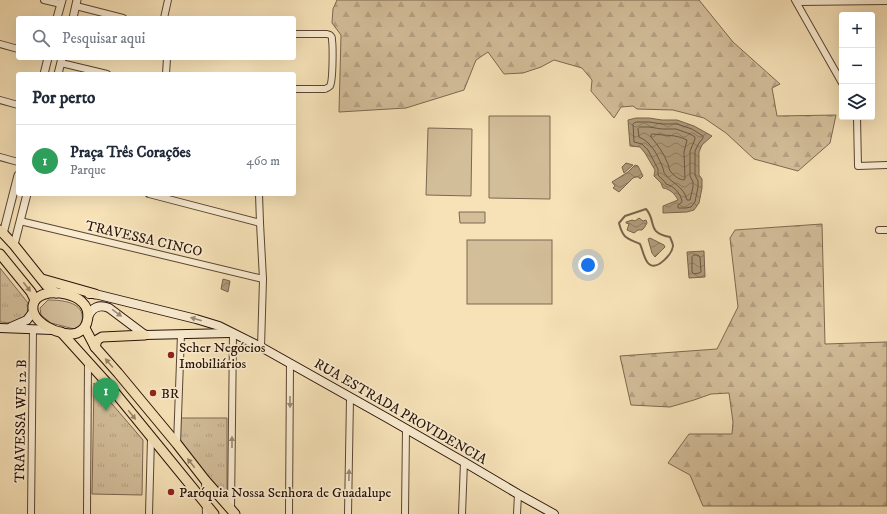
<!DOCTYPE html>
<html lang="pt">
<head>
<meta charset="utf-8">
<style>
	:root { --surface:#fff; --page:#f6f6f7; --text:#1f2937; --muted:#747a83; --line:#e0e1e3; --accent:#8f2418 }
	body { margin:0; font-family:"IM FELL DW Pica",serif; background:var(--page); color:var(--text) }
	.controls { position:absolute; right:12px; top:12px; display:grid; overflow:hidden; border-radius:4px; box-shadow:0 4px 16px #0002 }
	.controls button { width:36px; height:36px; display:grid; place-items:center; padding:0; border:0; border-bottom:1px solid var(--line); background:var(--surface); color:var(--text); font:20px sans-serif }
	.you { position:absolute; left:588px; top:265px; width:14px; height:14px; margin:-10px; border:3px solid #fff; border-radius:50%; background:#1a73e8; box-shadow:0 0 0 6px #1a73e833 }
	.badge { display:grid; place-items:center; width:26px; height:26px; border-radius:50%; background:var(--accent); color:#fff; font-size:13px; font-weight:700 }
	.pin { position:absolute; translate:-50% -33px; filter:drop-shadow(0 1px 2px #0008) }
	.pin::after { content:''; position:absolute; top:21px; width:14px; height:12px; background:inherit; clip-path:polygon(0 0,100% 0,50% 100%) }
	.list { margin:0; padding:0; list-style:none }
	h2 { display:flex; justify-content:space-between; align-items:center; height:52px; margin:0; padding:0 16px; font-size:17px }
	h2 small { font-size:13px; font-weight:400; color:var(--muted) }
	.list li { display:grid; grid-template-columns:26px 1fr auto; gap:12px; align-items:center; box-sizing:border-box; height:72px; padding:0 16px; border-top:1px solid var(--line) }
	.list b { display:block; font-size:15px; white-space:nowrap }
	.list p { margin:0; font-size:13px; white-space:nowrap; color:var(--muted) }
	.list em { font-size:13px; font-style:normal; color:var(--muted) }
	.icon { flex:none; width:22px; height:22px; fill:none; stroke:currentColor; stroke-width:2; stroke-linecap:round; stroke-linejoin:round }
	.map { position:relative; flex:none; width:887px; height:514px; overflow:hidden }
	.search { position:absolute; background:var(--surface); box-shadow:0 4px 16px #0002; left:16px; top:16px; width:280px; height:44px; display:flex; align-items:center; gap:10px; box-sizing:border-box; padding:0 14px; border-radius:4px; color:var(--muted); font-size:15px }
	.panel { position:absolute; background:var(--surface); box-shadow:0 4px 16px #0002; left:16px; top:72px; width:280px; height:124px; border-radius:4px }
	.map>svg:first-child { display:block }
	.grass { fill:#d3be9a; stroke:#7c6850 }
	.forest { fill:url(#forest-firs); stroke:#7c6850 }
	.park { fill:url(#park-tufts); stroke:#7c6850 }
	.water { fill:url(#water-waves); stroke:#78644c }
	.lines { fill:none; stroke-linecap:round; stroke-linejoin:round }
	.shore { stroke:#6a5640; stroke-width:1 }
	.stream { stroke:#78644c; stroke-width:2 }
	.minor-casing { stroke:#5a4532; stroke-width:8 }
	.tertiary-casing { stroke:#5a4532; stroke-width:9 }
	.secondary-casing { stroke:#251105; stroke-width:10 }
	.primary-casing { stroke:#251105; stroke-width:11 }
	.minor { stroke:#faecd1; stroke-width:6 }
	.tertiary { stroke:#faecd1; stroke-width:7 }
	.secondary { stroke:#faecd1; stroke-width:8 }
	.primary { stroke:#f7e2b8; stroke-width:9 }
	.oneway { fill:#988467 }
	.oneway2 { fill:#9a8975 }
	.poi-dot { fill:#8f2418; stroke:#faecd1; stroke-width:1.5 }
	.labels { text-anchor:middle; stroke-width:3.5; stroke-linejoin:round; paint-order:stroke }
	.street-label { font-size:14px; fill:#251105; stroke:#faecd1 }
	.poi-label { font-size:14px; fill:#251105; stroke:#faecd1; text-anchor:start }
</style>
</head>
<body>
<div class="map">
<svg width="887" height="514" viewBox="0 0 887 514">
	<defs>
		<pattern id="forest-firs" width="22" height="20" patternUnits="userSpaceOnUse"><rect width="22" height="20" fill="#d3be9a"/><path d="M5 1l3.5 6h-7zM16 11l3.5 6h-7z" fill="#b5a283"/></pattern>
		<pattern id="park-tufts" width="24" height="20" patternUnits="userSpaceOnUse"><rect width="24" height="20" fill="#d3be9a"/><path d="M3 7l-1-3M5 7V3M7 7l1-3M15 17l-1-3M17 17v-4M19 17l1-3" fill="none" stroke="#b5a283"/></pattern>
		<pattern id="water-waves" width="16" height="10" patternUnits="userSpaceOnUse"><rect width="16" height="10" fill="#b09b7b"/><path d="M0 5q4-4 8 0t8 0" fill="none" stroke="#8f7d63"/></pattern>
	</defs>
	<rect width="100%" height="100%" fill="#f7e2b8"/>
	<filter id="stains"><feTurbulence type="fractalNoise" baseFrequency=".005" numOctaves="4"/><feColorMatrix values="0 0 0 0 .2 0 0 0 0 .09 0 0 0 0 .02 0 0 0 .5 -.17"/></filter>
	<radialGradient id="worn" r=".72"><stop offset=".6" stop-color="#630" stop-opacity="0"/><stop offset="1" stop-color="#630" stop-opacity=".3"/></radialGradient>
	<g class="grass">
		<polygon points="489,116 550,116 550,199 489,198"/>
		<polygon points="428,128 472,129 471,196 426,195"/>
		<polygon points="459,212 485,212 485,223 460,223"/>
		<rect x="467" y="240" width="85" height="64"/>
		<path d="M48,300C59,300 79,301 82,314C82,316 83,318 82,320C82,323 81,324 80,326L74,329L51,323L41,315L40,308Z"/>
	</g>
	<g class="forest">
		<polygon points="337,0 699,0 733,42 780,84 772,88 777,116 836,115 830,143 798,171 754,159 726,133 704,118 673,110 637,109 633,106 621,107 614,118 591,91 592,80 582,68 554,60 541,67 523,73 504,74 488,52 476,60 464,90 406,108 339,112 341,35 332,23 333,9"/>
		<polygon points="822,224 825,344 887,342 887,506 703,506 690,475 668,463 689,434 732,434 733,422 729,393 711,394 694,400 670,407 631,405 620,356 717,349 738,307 730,238 735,230"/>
	</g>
	<g class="park">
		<path d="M0,268L28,303V314C18,326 15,323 0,322Z"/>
		<polygon points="94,383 143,440 142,495 92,494"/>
		<polygon points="180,418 227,418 227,499 180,446"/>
	</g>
	<g class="water">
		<path d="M636,118H649L662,120H677L694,126L712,136L702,145L699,152V175L702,179V188L699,203L694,210L687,212L663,213V206L678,200C675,194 670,189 663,188L661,183L654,176L655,170L645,153L640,147L630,146L628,120Z"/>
		<polygon points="626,163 633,165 624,173 622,167"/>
		<polygon points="635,165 638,166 643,176 640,179 639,177 636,177 633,178 619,192 613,188 615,186 612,182 628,172"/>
		<polygon points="639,218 643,221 646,220 647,223 644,228 642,230 638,230 634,233 627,230 629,224 626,223 626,222 632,220 635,221"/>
		<polygon points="650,238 664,245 665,247 655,257 652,253 648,239"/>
		<polygon points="704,251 705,277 689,278 687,252"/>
		<polygon points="223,279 230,281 228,292 221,289"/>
	</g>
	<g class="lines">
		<g class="shore">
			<path d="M637,122H649L662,124H677L692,129L703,136V138L699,143L695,151V175L698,181V187L695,202L691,207L686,208H678V205L681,203L682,201C680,193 674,186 666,184L664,181L658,175V169L648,150L642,144L634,142L633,124L634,123Z"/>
			<path d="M640,127H649L662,129H676L690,134L695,137V139L690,151V176L693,182V187L690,200H687C683,185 673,185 665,174C663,172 664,169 662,166C657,154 651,142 639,137L638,129Z"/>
			<path d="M653,134C666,136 675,134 687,140L684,152L685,179L684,180C680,180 674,176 671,172C669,170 669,167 668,164C664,154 658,145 651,137V135Z"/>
			<polygon points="694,255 698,255 700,257 701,272 699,273 694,274 692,272 692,257"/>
		</g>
		<path class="stream" d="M646,209C657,221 646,233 670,237C671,240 673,243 673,246C672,254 657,271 649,264C644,260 643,250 640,244C627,238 623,239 619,223L625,216Z"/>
		<defs>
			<g id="minor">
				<polyline points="44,0 61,4"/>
				<polyline points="795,0 842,83"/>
				<polyline points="797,2 887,1"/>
				<polyline points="76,6 123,18"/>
				<polyline points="164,18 168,0"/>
				<path d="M294,34H327L330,35C332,37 332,37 332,40C333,47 333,81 330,86C328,88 327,88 325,89H294"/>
				<polyline points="0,44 18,49"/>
				<polyline points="61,63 107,74"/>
				<polyline points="166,74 167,58"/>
				<polyline points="0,100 18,105"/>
				<polyline points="857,117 858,166 887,165"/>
				<polyline points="0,157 18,162"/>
				<polyline points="149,194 260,223"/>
				<polyline points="259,194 260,223 263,279 261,347"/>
				<polyline points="20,221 263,279"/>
				<polyline points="879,230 887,230"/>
				<polyline points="177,444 181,334"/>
				<polyline points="205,480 206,514"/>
				<polyline points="231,509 233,333"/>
				<polyline points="31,514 33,329"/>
				<polyline points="87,514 88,362"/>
				<polyline points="149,514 151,438"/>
				<polyline points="289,514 290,363"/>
				<polyline points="348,514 350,398"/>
				<polyline points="405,514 406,429"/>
				<polyline points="462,514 464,462"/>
				<polyline points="517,514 518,494"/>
			</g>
			<g id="tertiary">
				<polyline points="57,18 62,0"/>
				<polyline points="73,18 77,0"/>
				<polyline points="44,74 48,58"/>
				<polyline points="58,74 62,58"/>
				<polyline points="3,234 18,175"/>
				<polyline points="14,245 27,194"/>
			</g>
			<g id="secondary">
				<polyline points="89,294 95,294 196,319 219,326 261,347 389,419 464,462 518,494 554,514"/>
				<path d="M88,317C92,307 99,304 109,308L145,335L230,333"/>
				<polyline points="11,327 27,320 33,312"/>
				<polyline points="0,328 52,330"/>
			</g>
			<g id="primary">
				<polyline points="0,230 14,245 46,285 56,293"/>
				<polyline points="0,254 31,292 35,300"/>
				<polyline points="42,279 95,294"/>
				<path d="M49,293C59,292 74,294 82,302C91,310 90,328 77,333C63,338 26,322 34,302C37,296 43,294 49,293Z"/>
				<polyline points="85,328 95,347 118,373 177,444 205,480 235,514"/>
				<polyline points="61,332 108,384 214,514"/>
				<polyline points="95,347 97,340 102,337 145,335"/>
			</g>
		</defs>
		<use href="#minor" class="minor-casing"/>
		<use href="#tertiary" class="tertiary-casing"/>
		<use href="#secondary" class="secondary-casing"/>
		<use href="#primary" class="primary-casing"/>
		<use href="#minor" class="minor"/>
		<use href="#tertiary" class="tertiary"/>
		<use href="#secondary" class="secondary"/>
		<use href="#primary" class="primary"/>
	</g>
	<defs><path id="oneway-solid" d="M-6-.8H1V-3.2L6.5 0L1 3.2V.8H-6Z"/></defs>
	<g class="oneway">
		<use href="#oneway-solid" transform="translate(27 287) rotate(52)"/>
		<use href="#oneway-solid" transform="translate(109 363) rotate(-131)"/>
		<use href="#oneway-solid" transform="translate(132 415) rotate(51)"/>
		<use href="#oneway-solid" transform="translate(191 463) rotate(-128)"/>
	</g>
	<g class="oneway2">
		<use href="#oneway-solid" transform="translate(117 313) rotate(36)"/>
		<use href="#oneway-solid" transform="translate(196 319) rotate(-164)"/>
		<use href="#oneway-solid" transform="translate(290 402) rotate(90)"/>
		<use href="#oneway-solid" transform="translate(232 442) rotate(-90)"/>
		<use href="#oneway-solid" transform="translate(349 475) rotate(-89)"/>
	</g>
	<g class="poi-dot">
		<circle cx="171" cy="355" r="4"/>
		<circle cx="153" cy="393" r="4"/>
		<circle cx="171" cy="492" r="4"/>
	</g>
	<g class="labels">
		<g class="street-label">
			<text transform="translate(144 238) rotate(13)" y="5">TRAVESSA CINCO</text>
			<text transform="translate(401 411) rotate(30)" y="5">RUA ESTRADA PROVIDENCIA</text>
			<text transform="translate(20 421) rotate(-89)" y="5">TRAVESSA WE 12 B</text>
		</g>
		<g class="poi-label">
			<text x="179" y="352">Scher Negócios<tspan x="179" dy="16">Imobiliários</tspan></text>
			<text x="161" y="398">BR</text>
			<text x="179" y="497">Paróquia Nossa Senhora de Guadalupe</text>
		</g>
	</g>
	<rect width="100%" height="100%" filter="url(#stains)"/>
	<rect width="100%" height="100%" fill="url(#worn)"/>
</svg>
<div class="controls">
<button>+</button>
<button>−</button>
<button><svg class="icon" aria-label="layers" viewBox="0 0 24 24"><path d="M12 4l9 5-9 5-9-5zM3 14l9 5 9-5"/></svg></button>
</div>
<div class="you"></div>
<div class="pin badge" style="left:106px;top:411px;background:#2e9e5b">1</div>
<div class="search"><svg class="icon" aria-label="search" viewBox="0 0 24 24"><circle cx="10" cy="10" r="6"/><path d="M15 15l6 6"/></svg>Pesquisar aqui</div>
<section class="panel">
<h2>Por perto<small></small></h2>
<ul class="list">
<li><span class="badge" style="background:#2e9e5b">1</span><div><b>Praça Três Corações</b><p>Parque</p></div><em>460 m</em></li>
</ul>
</section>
</div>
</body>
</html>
